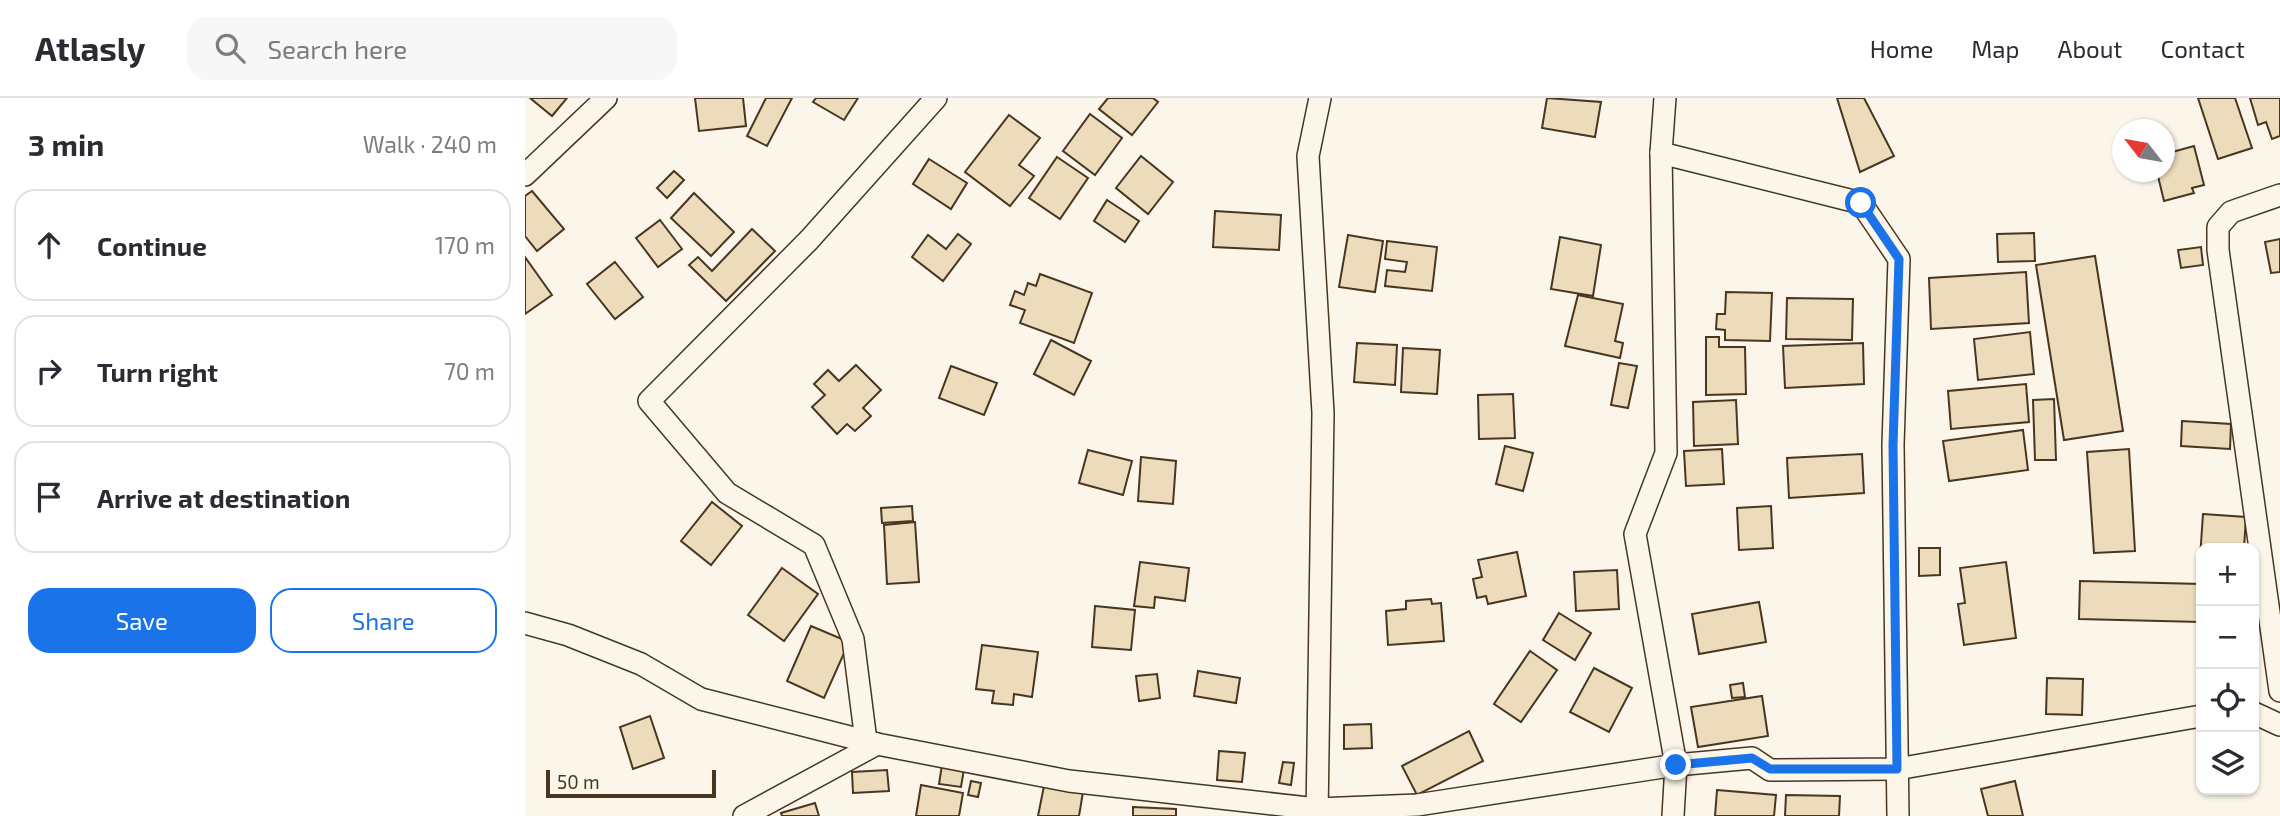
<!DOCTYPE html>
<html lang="en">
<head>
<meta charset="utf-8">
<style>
	:root { --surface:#fff; --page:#f7f7f7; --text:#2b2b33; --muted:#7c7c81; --line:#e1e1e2; --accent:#1a73e8 }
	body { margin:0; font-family:"Exo 2",sans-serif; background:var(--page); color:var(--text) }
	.controls { position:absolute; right:21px; bottom:21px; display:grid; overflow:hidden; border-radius:14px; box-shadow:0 2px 5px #0004 }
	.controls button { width:63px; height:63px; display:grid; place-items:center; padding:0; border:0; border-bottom:2px solid var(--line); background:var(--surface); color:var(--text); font:35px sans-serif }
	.compass { position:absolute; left:1587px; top:21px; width:63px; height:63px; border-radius:50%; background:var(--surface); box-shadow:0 2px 5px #0004; rotate:301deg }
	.scale { position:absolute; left:21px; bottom:18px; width:170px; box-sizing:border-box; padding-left:7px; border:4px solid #4a3520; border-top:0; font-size:19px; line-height:24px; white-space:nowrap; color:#4a3520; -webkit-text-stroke:5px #fbf6e9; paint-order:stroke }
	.stop { position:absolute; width:21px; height:21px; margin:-16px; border:5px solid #1a73e8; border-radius:50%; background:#fff }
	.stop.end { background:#1a73e8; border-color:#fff; box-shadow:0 2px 7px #0008 }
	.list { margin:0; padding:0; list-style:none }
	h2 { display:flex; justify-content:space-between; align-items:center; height:91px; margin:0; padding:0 28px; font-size:30px }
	h2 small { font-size:23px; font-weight:400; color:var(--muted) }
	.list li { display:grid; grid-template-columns:46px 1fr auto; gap:21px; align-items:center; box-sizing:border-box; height:112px; margin:0 14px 14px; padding:0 14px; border:2px solid var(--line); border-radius:21px }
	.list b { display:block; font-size:26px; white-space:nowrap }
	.list em { font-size:23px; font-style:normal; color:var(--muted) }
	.actions { display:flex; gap:14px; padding:21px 28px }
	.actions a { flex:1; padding:16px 0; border:2px solid var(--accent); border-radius:21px; text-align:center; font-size:24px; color:var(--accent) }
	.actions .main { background:var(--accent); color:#fff }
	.icon { flex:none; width:38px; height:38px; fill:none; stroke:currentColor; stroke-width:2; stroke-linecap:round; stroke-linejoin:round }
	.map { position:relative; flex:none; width:1755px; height:718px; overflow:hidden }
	header { display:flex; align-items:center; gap:42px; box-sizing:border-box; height:98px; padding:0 35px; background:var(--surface); border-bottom:2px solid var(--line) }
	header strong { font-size:33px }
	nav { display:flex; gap:38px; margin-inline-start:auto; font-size:24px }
	.search { width:490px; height:63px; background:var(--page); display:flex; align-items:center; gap:18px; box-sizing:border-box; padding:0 24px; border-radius:21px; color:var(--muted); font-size:26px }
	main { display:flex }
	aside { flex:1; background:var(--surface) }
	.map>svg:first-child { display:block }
	.building { fill:#ecdcbc; stroke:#4a3520; stroke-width:2 }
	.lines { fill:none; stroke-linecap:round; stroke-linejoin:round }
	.street-casing { stroke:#4a3520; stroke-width:24 }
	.street { stroke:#fbf6e9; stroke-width:21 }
	.route { stroke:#1a73e8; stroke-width:9 }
</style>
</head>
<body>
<header>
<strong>Atlasly</strong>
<div class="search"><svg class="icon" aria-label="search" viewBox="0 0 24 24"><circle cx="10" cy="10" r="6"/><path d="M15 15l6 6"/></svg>Search here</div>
<nav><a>Home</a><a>Map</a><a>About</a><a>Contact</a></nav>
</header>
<main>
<aside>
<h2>3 min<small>Walk · 240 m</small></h2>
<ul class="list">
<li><svg class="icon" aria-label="ahead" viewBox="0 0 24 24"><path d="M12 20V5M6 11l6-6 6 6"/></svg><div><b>Continue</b></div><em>170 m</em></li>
<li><svg class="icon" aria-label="right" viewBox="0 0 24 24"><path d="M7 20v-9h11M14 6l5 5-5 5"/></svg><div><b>Turn right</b></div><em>70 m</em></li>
<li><svg class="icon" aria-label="arrive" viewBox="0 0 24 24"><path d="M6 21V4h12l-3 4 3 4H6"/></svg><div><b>Arrive at destination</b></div></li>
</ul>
<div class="actions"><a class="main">Save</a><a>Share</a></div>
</aside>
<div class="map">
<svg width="1755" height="718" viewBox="0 0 1755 718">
	<rect width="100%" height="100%" fill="#fbf6e9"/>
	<g class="building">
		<polygon points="5,0 42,0 27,18"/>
		<polygon points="170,0 218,0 221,28 174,33"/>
		<polygon points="241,0 267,0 242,48 222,38"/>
		<polygon points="291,0 333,0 319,22 288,4"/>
		<polygon points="583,0 628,0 633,4 607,37 574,11"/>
		<polygon points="1022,0 1076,4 1070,39 1017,30"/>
		<polygon points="1312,0 1339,0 1369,58 1335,74"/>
		<polygon points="1673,0 1710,0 1727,50 1693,61"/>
		<polygon points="1725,0 1755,0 1755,38 1747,41 1741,24 1733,27"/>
		<polygon points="565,16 597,40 570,77 538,53"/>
		<polygon points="484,17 515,40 494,67 509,78 485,108 440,74"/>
		<polygon points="1669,48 1679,87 1667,90 1669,95 1639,103 1632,74 1640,74 1640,56"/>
		<polygon points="616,58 648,84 623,116 591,90"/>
		<polygon points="532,59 563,80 535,121 504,100"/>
		<polygon points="404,61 442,85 426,111 388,86"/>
		<polygon points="149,73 159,82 142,100 132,90"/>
		<polygon points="7,93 39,131 12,153 0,138 0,98"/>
		<polygon points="169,95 209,134 186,158 146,120"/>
		<polygon points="582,102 614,123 600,144 569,123"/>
		<polygon points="690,113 756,117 754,152 688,149"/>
		<polygon points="135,122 157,151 133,169 111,140"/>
		<polygon points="227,131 250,153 201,203 164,167 173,159 187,173"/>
		<polygon points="1509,135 1510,163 1473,164 1472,136"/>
		<polygon points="433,136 446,146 418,183 387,159 403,137 421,151"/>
		<polygon points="823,137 858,143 850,194 814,189"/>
		<polygon points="1035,139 1076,147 1068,198 1026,191"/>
		<polygon points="1755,141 1755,174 1746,175 1740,144"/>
		<polygon points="862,143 912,149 907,193 860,188 862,172 880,174 882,164 860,161"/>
		<polygon points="1676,149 1678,167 1656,170 1653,152"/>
		<polygon points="1570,158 1598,333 1539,342 1511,167"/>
		<polygon points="0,159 27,197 0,216"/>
		<polygon points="90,164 118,199 90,221 62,186"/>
		<polygon points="1501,174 1504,225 1406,231 1404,180"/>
		<polygon points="515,176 567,195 549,245 495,225 500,212 485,207 490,193 499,197 503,185 511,188"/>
		<polygon points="1201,194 1247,195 1245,243 1200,242 1200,232 1191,231 1192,216 1200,216"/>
		<polygon points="1053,197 1098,206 1090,243 1098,245 1095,260 1040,248"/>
		<polygon points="1262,200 1328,201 1327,242 1261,241"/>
		<polygon points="1505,234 1509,276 1453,282 1449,241"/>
		<polygon points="1181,239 1194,239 1194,249 1220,249 1221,296 1181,297"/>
		<polygon points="526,242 566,263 549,297 509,276"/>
		<polygon points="832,245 872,247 870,287 829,284"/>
		<polygon points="1338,245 1339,286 1260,290 1258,248"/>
		<polygon points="878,250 915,252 912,296 876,294"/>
		<polygon points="1094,265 1112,268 1103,310 1086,307"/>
		<polygon points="331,267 356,292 338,310 346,318 330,333 322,326 312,336 287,309 300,297 289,286 303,272 314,283"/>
		<polygon points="426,268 472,285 459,317 414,300"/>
		<polygon points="1501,286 1504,324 1426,331 1423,293"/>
		<polygon points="988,296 990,340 954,341 953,297"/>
		<polygon points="1529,301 1531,362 1510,362 1508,302"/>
		<polygon points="1211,302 1213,346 1169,348 1168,304"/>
		<polygon points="1657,323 1706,326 1705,351 1656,348"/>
		<polygon points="1498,332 1503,372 1424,383 1418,343"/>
		<polygon points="980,348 1008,355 998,393 971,386"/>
		<polygon points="1197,351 1199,386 1161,388 1159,353"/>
		<polygon points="1604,351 1610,453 1569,455 1562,354"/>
		<polygon points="563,352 607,363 598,397 554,385"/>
		<polygon points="1337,356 1339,395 1264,400 1262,360"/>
		<polygon points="616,359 651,363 648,406 613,403"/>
		<polygon points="187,404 217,428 186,467 156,443"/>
		<polygon points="387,408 388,423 357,425 356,410"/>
		<polygon points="1246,408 1248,450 1214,452 1212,410"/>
		<polygon points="1678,416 1721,419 1719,450 1676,450 1675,460"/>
		<polygon points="390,424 394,484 362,486 359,427"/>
		<polygon points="1394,450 1415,450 1415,477 1394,478"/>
		<polygon points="992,454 1001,498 963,506 961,498 952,500 948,481 957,479 953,462"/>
		<polygon points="615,464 664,470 660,503 630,499 629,510 609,508"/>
		<polygon points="1481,464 1491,540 1439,547 1433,506 1440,505 1435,470"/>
		<polygon points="257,470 293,496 259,543 223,517"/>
		<polygon points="1092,472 1094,511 1051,513 1049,474"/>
		<polygon points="1555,483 1676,486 1676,524 1554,521"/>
		<polygon points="906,501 907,506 916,505 919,543 863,547 861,513 881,511 881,503"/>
		<polygon points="1234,504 1241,544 1174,556 1167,516"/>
		<polygon points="570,508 610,512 606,552 567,549"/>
		<polygon points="1034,515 1066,535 1050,562 1018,542"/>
		<polygon points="286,528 324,544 299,600 262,583"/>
		<polygon points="457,547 513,554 507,599 489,596 488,607 467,605 469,593 451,591"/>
		<polygon points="1005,553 1032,572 996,624 969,606"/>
		<polygon points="1069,570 1107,590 1084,634 1045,614"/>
		<polygon points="673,573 715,580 711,605 669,598"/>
		<polygon points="632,576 635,600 614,603 611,578"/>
		<polygon points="1522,580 1558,581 1557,617 1521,616"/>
		<polygon points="1218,585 1220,599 1207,600 1205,587"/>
		<polygon points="1237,598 1243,638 1173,649 1166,609"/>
		<polygon points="125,618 139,660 108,671 95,629"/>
		<polygon points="846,626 847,650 819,651 819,627"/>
		<polygon points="944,633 958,663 892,697 877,668"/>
		<polygon points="694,653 720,655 717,684 692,682"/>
		<polygon points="758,664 769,665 766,687 754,685"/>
		<polygon points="417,667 439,671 436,689 414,686"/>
		<polygon points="362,672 364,693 328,695 327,674"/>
		<polygon points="446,683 456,685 453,699 443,697"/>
		<polygon points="1490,683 1498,718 1463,718 1456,691"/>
		<polygon points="396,687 438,695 434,718 391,718"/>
		<polygon points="519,688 558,694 554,718 513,718"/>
		<polygon points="1192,692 1251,697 1249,718 1190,718"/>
		<polygon points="1261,697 1315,698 1314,718 1260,718"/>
		<polygon points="290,705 294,718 257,718 256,715"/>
		<polygon points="608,709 651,711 651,718 608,718"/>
	</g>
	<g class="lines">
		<defs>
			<g id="street">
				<polyline points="1140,0 1136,55 1141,355 1110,436 1151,667 1148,718"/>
				<polyline points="1136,55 1336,105 1374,161 1368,347 1373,718"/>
				<polyline points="0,77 81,0"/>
				<polyline points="1755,97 1706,114 1693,129 1693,152 1755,593"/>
				<polyline points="0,525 43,537 116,566 176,601 352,646 544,683 792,711 892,707 1151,667 1227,660 1245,672 1372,671 1676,618"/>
				<polyline points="1729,615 1755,627"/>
				<polyline points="341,643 328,541 289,447 202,395 124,303 284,142 411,0"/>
				<polyline points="219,718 352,646"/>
				<polyline points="792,718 798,315 783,58 795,0"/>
			</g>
		</defs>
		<use href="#street" class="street-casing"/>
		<use href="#street" class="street"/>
	</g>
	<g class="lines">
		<polyline class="route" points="1151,667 1227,660 1245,671 1372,671 1368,347 1374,161 1336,105"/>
	</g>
</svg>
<div class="controls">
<button>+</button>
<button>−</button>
<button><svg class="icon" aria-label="locate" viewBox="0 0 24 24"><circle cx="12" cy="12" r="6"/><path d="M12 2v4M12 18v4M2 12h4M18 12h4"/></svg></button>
<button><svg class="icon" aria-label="layers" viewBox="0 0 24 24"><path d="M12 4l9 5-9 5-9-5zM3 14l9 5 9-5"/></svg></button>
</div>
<svg class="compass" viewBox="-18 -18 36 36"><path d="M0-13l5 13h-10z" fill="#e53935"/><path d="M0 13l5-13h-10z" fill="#7c7c81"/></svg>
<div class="scale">50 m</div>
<div class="stop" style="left:1336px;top:105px"></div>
<div class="stop end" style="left:1151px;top:667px"></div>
</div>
</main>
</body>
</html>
